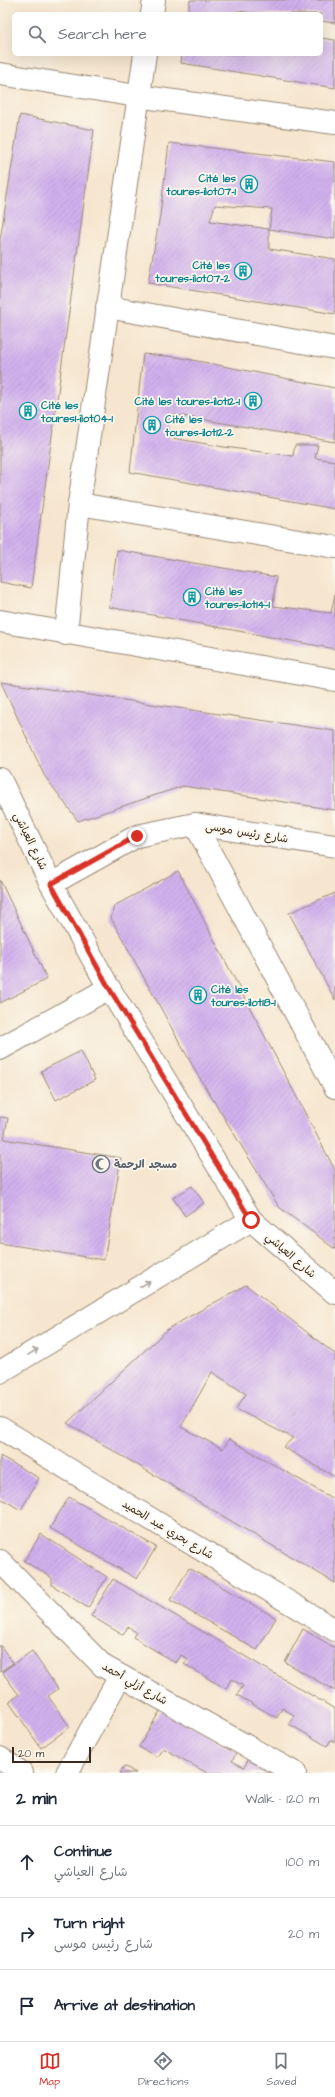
<!DOCTYPE html>
<html lang="en">
<head>
<meta charset="utf-8">
<style>
	:root { --surface:#fff; --page:#f6f6f7; --text:#1f2937; --muted:#747a83; --line:#e0e1e3; --accent:#d93025 }
	body { margin:0; font-family:"Architects Daughter","Playpen Sans Arabic",sans-serif; background:var(--page); color:var(--text) }
	.scale { position:absolute; left:12px; bottom:10px; width:79px; box-sizing:border-box; padding-left:4px; border:2px solid #3b2a1e; border-top:0; font-size:11px; line-height:14px; white-space:nowrap; color:#3b2a1e; -webkit-text-stroke:3px #fbf7ec; paint-order:stroke }
	.stop { position:absolute; width:12px; height:12px; margin:-9px; border:3px solid #d93025; border-radius:50%; background:#fff }
	.stop.end { background:#d93025; border-color:#fff; box-shadow:0 1px 4px #0008 }
	.list { margin:0; padding:0; list-style:none }
	h2 { display:flex; justify-content:space-between; align-items:center; height:52px; margin:0; padding:0 16px; font-size:17px }
	h2 small { font-size:13px; font-weight:400; color:var(--muted) }
	.list li { display:grid; grid-template-columns:26px 1fr auto; gap:12px; align-items:center; box-sizing:border-box; height:72px; padding:0 16px; border-top:1px solid var(--line) }
	.list b { display:block; font-size:15px; white-space:nowrap }
	.list p { margin:0; font-size:13px; white-space:nowrap; color:var(--muted) }
	.list em { font-size:13px; font-style:normal; color:var(--muted) }
	.icon { flex:none; width:22px; height:22px; fill:none; stroke:currentColor; stroke-width:2; stroke-linecap:round; stroke-linejoin:round }
	.map { position:relative; flex:none; width:335px; height:1773px; overflow:hidden }
	.search { position:absolute; background:var(--surface); box-shadow:0 4px 16px #0002; left:12px; right:12px; top:12px; height:44px; display:flex; align-items:center; gap:10px; box-sizing:border-box; padding:0 14px; border-radius:6px; color:var(--muted); font-size:15px }
	.sheet { height:268px; background:var(--surface) }
	nav { display:flex; justify-content:space-around; align-items:center; box-sizing:border-box; height:56px; border-top:1px solid var(--line); background:var(--surface); font-size:11px; color:var(--muted) }
	nav a { display:grid; justify-items:center; gap:2px }
	nav .on { color:var(--accent) }
	.map>svg:first-child { display:block }
	.building { fill:url(#building-hatch) }
	.lines { fill:none; stroke-linecap:round; stroke-linejoin:round }
	.minor-casing { stroke:#988876; stroke-width:24 }
	.tertiary-casing { stroke:#988876; stroke-width:24 }
	.minor { stroke:#fff; stroke-width:22 }
	.tertiary { stroke:#fff; stroke-width:22 }
	.oneway { stroke:#a79f9a }
	.route { stroke:#d93025; stroke-width:5 }
	.labels { text-anchor:middle; stroke-width:3.5; stroke-linejoin:round; paint-order:stroke }
	.culture-label { font-size:11px; font-weight:bold; fill:#0d838f; stroke:#fbf7ec; text-anchor:start }
	.street-label { font-size:11px; fill:#3b2a1e; stroke:#fbf7ec }
	.worship-label { font-size:11px; font-weight:bold; fill:#5b616d; stroke:#fbf7ec; text-anchor:start }
</style>
</head>
<body>
<div class="map">
<svg width="335" height="1773" viewBox="0 0 335 1773">
	<defs>
		<pattern id="building-hatch" width="6" height="6" patternUnits="userSpaceOnUse"><rect width="6" height="6" fill="#d1b1ed"/><path d="M-1 1l2-2M0 6l6-6M5 7l2-2" fill="none" stroke="#b498cb"/></pattern>
	</defs>
	<rect width="100%" height="100%" fill="#fbf7ec"/>
	<filter id="ink" filterUnits="userSpaceOnUse"><feTurbulence type="fractalNoise" baseFrequency=".025" numOctaves="2"/><feDisplacementMap in="SourceGraphic" scale="8" xChannelSelector="R" yChannelSelector="G"/><feConvolveMatrix kernelMatrix="1 2 1 2 8 2 1 2 1" color-interpolation-filters="sRGB"/></filter>
	<filter id="wash" filterUnits="userSpaceOnUse"><feTurbulence type="fractalNoise" baseFrequency=".012" numOctaves="4" result="noise"/><feDisplacementMap in="SourceGraphic" scale="16" xChannelSelector="R" yChannelSelector="G"/><feGaussianBlur stdDeviation="0.9" result="paint"/><feColorMatrix in="noise" values="0 0 0 0 0 0 0 0 0 0 0 0 0 0 0 0 0 1.4 0 .05"/><feComposite in="paint" operator="in"/></filter>
	<g filter="url(#wash)">
		<rect width="100%" height="100%" fill="#f6e6cf"/>
		<g id="blocks">
			<g class="building">
				<polygon points="190,0 335,0 335,23 321,21 321,14 263,14 237,11 237,14 188,14"/>
				<polygon points="321,38 335,40 335,88 181,63 182,54 321,54"/>
				<polygon points="20,115 94,130 31,588 0,582 0,240"/>
				<polygon points="169,143 335,162 335,239 269,229 272,209 215,205 210,221 269,229 269,249 335,259 335,314 148,283 160,215"/>
				<polygon points="143,354 177,357 335,388 335,442 170,414 167,437 224,447 293,456 295,445 318,445 315,458 335,461 335,509 130,472"/>
				<polygon points="117,550 276,577 273,606 331,613 335,594 335,649 109,607"/>
				<polygon points="1,682 335,731 335,810 183,786 78,821 44,775"/>
				<polygon points="178,871 335,1170 335,1249 279,1207 196,1072 111,918 114,906"/>
				<polygon points="0,880 47,979 0,1003"/>
				<polygon points="335,893 335,1000 289,913"/>
				<polygon points="81,1051 95,1080 56,1100 41,1071"/>
				<polygon points="0,1117 8,1118 4,1139 121,1158 104,1260 0,1243"/>
				<polygon points="192,1186 204,1203 185,1216 173,1198"/>
				<polygon points="246,1285 335,1354 335,1477 283,1447 293,1438 236,1409 246,1394 212,1372 181,1427 223,1449 229,1439 335,1500 335,1583 67,1423 169,1328"/>
				<polygon points="0,1456 39,1478 21,1510 0,1498"/>
				<polygon points="69,1497 156,1547 137,1579 50,1528"/>
				<polygon points="41,1534 107,1577 88,1608 52,1585 52,1578 24,1561"/>
				<polygon points="189,1568 276,1618 257,1650 170,1600"/>
				<polygon points="113,1579 335,1709 335,1742 331,1740 327,1746 289,1724 294,1715 282,1708 277,1718 237,1695 243,1686 231,1679 226,1689 184,1664 188,1659 181,1655 176,1663 133,1637 136,1632 128,1627 123,1635 91,1616"/>
				<polygon points="303,1629 335,1648 335,1691 285,1662"/>
				<polygon points="0,1645 13,1663 0,1672"/>
				<polygon points="32,1651 58,1689 48,1696 70,1727 41,1748 9,1702 19,1695 2,1672"/>
				<polygon points="161,1709 237,1752 232,1761 244,1767 250,1757 278,1773 207,1773 163,1748 157,1757 139,1747"/>
				<polygon points="124,1766 136,1773 120,1773"/>
			</g>
		</g>
	</g>
	<g filter="url(#ink)">
		<use href="#blocks" fill-opacity="0" stroke="#988876" stroke-width="1"/>
		<g class="lines">
			<defs>
				<g id="minor">
					<polyline points="152,14 154,0"/>
					<polyline points="0,74 137,96 335,123"/>
					<polyline points="107,307 335,348"/>
					<polyline points="79,504 335,547"/>
					<polyline points="0,621 335,680"/>
					<polyline points="66,634 79,504 145,54"/>
					<polyline points="195,824 335,1087"/>
					<polyline points="51,884 137,836 195,824 335,846"/>
					<polyline points="0,1049 109,988"/>
					<polyline points="0,1372 251,1220"/>
					<polyline points="0,1561 103,1666 295,1773"/>
					<polyline points="0,1758 22,1773"/>
					<polyline points="67,1773 120,1676"/>
				</g>
				<g id="tertiary">
					<polyline points="0,779 51,884 109,988 251,1220 335,1293"/>
					<polyline points="0,1428 335,1630"/>
				</g>
			</defs>
			<use href="#minor" class="minor-casing"/>
			<use href="#tertiary" class="tertiary-casing"/>
			<use href="#minor" class="minor"/>
			<use href="#tertiary" class="tertiary"/>
		</g>
		<defs><path id="oneway-shaft" d="M-6 0H5M1.5-3L5.5 0L1.5 3" fill="none" stroke-width="1.6" stroke-linecap="round" stroke-linejoin="round"/></defs>
		<g class="oneway">
			<use href="#oneway-shaft" transform="translate(145 1284) rotate(-31)"/>
			<use href="#oneway-shaft" transform="translate(33 1352) rotate(-31)"/>
		</g>
	</g>
	<g class="lines" filter="url(#ink)">
		<polyline class="route" points="137,836 51,884 109,988 251,1220"/>
	</g>
	<defs>
		<symbol id="building-ring" viewBox="-11 -11 22 22"><circle r="9.5" fill="#fbf7ec" stroke="#0f9aa8" stroke-width="1.5"/><path d="M-4-6H4V6H1V3H-1V6H-4ZM-2.5-4.3h1.7v1.8h-1.7ZM.8-4.3h1.7v1.8H.8ZM-2.5-1h1.7V.8h-1.7ZM.8-1h1.7V.8H.8Z" fill="#0f9aa8"/></symbol>
		<symbol id="mosque-ring" viewBox="-11 -11 22 22"><circle r="9.5" fill="#fbf7ec" stroke="#6b7280" stroke-width="1.5"/><path d="M3.5-4.9A6 6 0 1 0 3.5 4.9A5 5 0 1 1 3.5-4.9Z" fill="#6b7280"/></symbol>
	</defs>
	<g fill-rule="evenodd">
		<use href="#building-ring" x="239" y="174" width="20" height="20"/>
		<use href="#building-ring" x="233" y="261" width="20" height="20"/>
		<use href="#building-ring" x="243" y="391" width="20" height="20"/>
		<use href="#building-ring" x="18" y="401" width="20" height="20"/>
		<use href="#building-ring" x="142" y="415" width="20" height="20"/>
		<use href="#building-ring" x="182" y="587" width="20" height="20"/>
		<use href="#building-ring" x="188" y="985" width="20" height="20"/>
		<use href="#mosque-ring" x="91" y="1154" width="20" height="20"/>
	</g>
	<g class="labels">
		<g class="culture-label">
			<text x="236" y="182" text-anchor="end">Cité les<tspan x="236" dy="13">toures-ilot07-1</tspan></text>
			<text x="230" y="269" text-anchor="end">Cité les<tspan x="230" dy="13">toures-ilot07-2</tspan></text>
			<text x="240" y="405" text-anchor="end">Cité les toures-ilot12-1</text>
			<text x="41" y="409">Cité les<tspan x="41" dy="13">toures1-ilot04-1</tspan></text>
			<text x="165" y="423">Cité les<tspan x="165" dy="13">toures-ilot12-2</tspan></text>
			<text x="205" y="595">Cité les<tspan x="205" dy="13">toures-ilot14-1</tspan></text>
			<text x="211" y="993">Cité les<tspan x="211" dy="13">toures-ilot18-1</tspan></text>
		</g>
		<g class="street-label">
			<text transform="translate(247 832) rotate(9)" y="4">شارع رئيس موسى</text>
			<text transform="translate(31 841) rotate(64)" y="4">شارع العياشي</text>
			<text transform="translate(291 1255) rotate(41)" y="4">شارع العياشي</text>
			<text transform="translate(168 1529) rotate(31)" y="4">شارع بحري عبد الحميد</text>
			<text transform="translate(135 1683) rotate(30)" y="4">شارع أزلي أحمد</text>
		</g>
		<g class="worship-label">
			<text x="114" y="1168">مسجد الرحمة</text>
		</g>
	</g>
</svg>
<div class="scale">20 m</div>
<div class="stop" style="left:251px;top:1220px"></div>
<div class="stop end" style="left:137px;top:836px"></div>
<div class="search"><svg class="icon" aria-label="search" viewBox="0 0 24 24"><circle cx="10" cy="10" r="6"/><path d="M15 15l6 6"/></svg>Search here</div>
</div>
<section class="sheet">
<h2>2 min<small>Walk · 120 m</small></h2>
<ul class="list">
<li><svg class="icon" aria-label="ahead" viewBox="0 0 24 24"><path d="M12 20V5M6 11l6-6 6 6"/></svg><div><b>Continue</b><p>شارع العياشي</p></div><em>100 m</em></li>
<li><svg class="icon" aria-label="right" viewBox="0 0 24 24"><path d="M7 20v-9h11M14 6l5 5-5 5"/></svg><div><b>Turn right</b><p>شارع رئيس موسى</p></div><em>20 m</em></li>
<li><svg class="icon" aria-label="arrive" viewBox="0 0 24 24"><path d="M6 21V4h12l-3 4 3 4H6"/></svg><div><b>Arrive at destination</b></div></li>
</ul>
</section>
<nav>
<a class="on"><svg class="icon" aria-label="map" viewBox="0 0 24 24"><path d="M3 6l6-2 6 2 6-2v14l-6 2-6-2-6 2zM9 4v14M15 6v14"/></svg>Map</a>
<a><svg class="icon" aria-label="directions" viewBox="0 0 24 24"><path d="M12 3l9 9-9 9-9-9zM9 14v-3h6M13 9l2 2-2 2"/></svg>Directions</a>
<a><svg class="icon" aria-label="saved" viewBox="0 0 24 24"><path d="M7 4h10v16l-5-4-5 4z"/></svg>Saved</a>
</nav>
</body>
</html>
